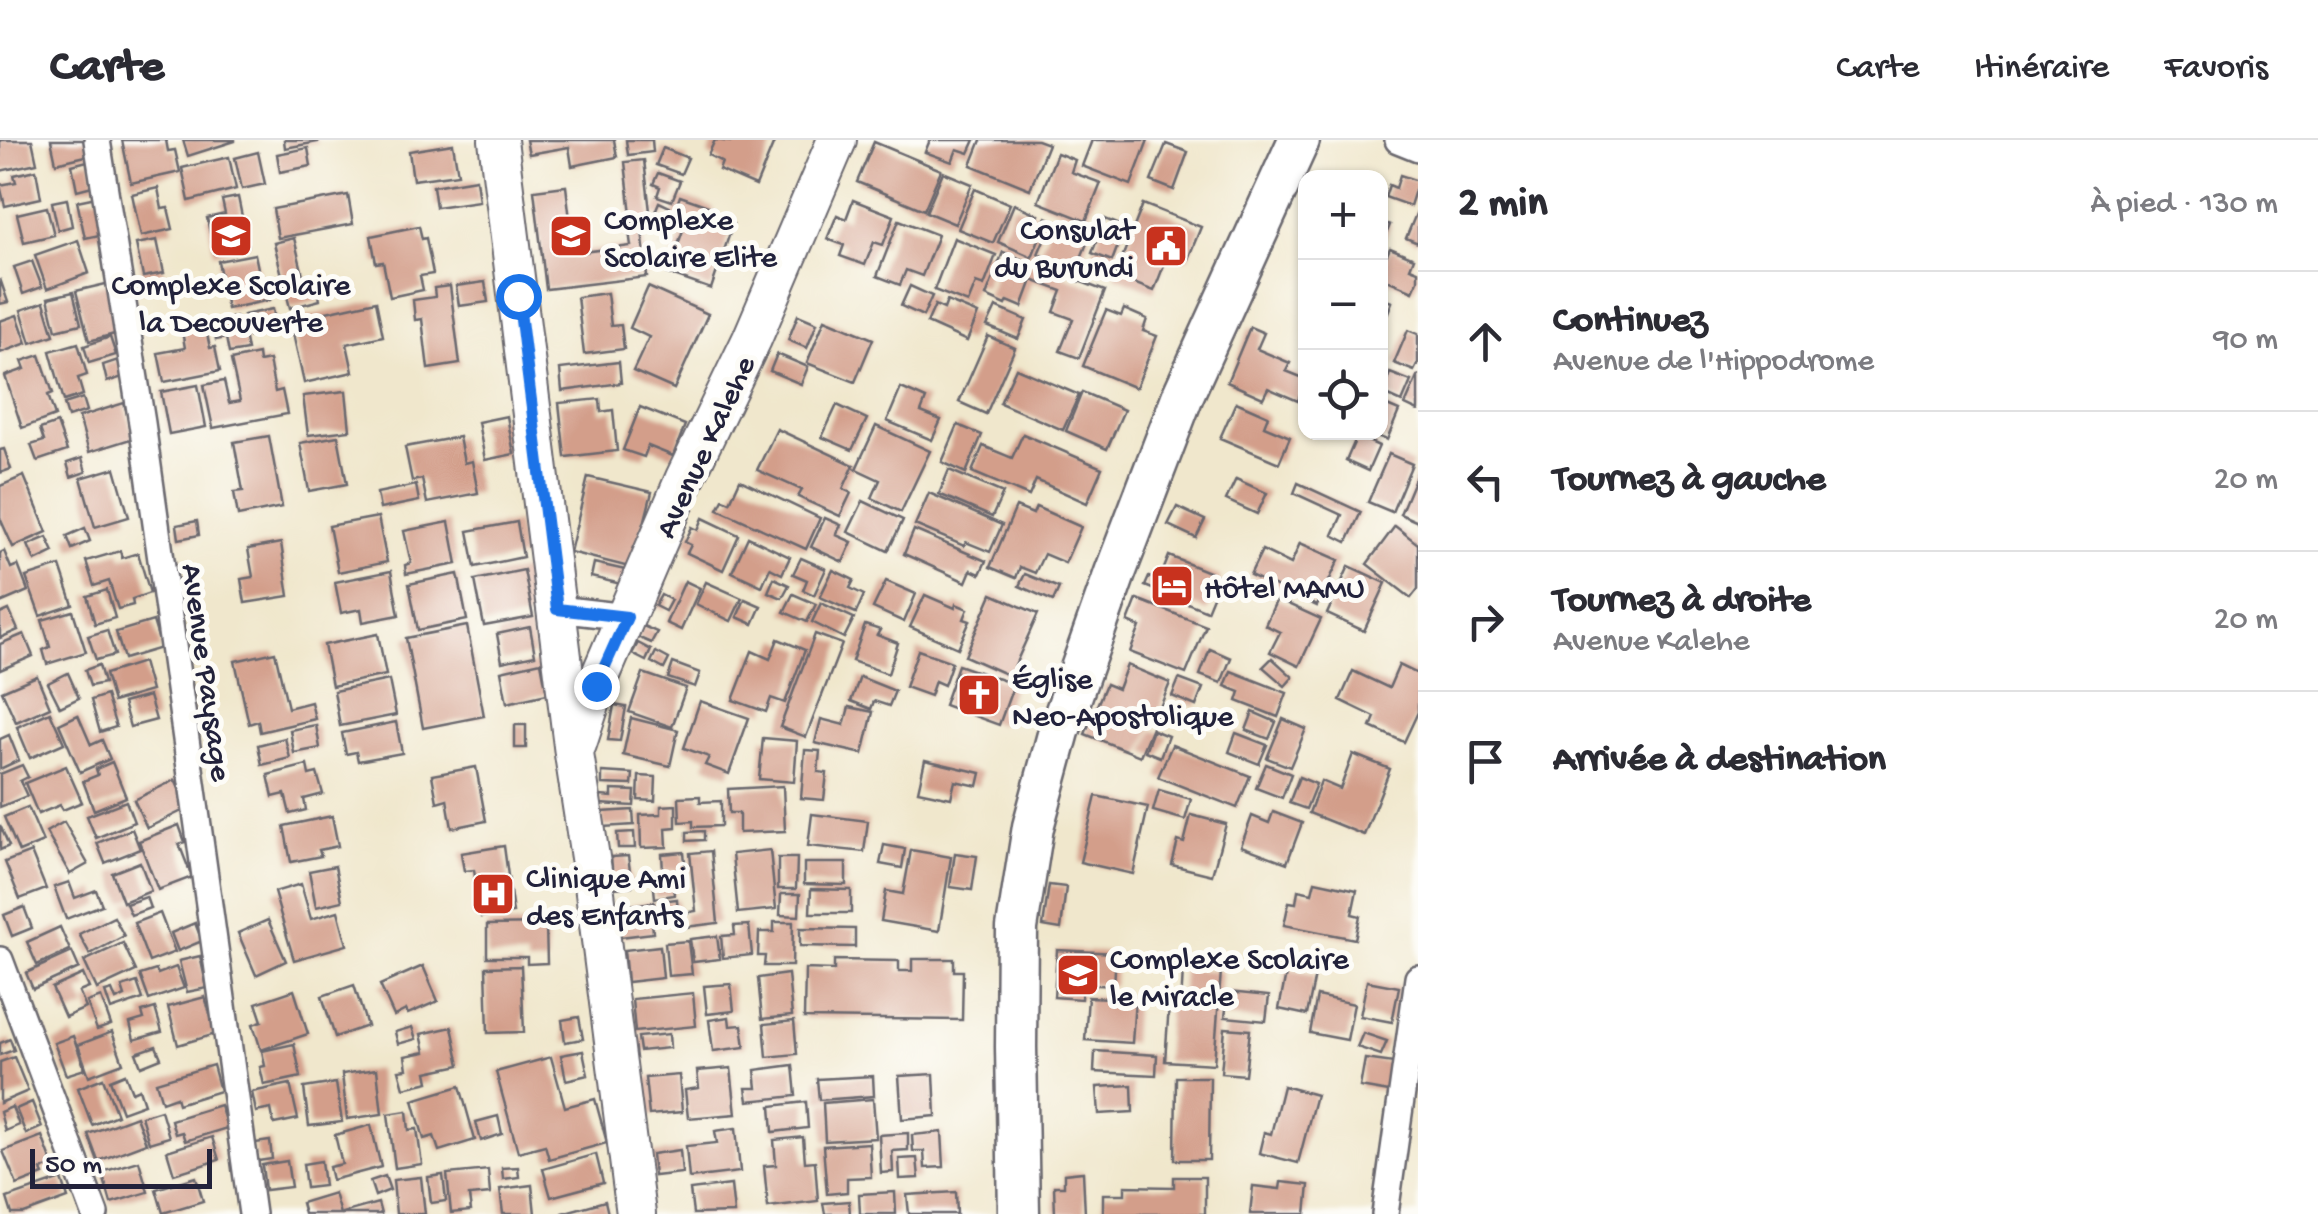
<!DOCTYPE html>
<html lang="fr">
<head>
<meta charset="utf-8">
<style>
	:root { --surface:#fff; --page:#f7f7f7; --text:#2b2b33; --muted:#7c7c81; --line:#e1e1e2 }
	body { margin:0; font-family:"Gochi Hand",sans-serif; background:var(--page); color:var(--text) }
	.controls { position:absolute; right:30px; top:30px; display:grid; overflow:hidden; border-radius:20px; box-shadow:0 2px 8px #0004 }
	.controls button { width:90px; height:90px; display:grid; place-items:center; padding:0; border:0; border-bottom:2px solid var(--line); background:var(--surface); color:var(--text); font:50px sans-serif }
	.scale { position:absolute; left:30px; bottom:25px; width:182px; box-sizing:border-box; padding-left:10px; border:5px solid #22223b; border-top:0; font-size:28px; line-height:35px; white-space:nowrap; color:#22223b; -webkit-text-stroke:8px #fdfcf7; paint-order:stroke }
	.stop { position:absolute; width:30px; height:30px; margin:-22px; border:8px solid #1a73e8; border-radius:50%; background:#fff }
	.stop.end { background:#1a73e8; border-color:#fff; box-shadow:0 2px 10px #0008 }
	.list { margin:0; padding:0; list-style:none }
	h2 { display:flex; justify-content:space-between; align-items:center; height:130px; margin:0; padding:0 40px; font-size:42px }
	h2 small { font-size:32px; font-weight:400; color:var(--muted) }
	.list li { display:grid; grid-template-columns:65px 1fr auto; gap:30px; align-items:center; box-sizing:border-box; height:140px; padding:0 40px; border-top:2px solid var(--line) }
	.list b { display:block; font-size:38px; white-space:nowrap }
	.list p { margin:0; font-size:32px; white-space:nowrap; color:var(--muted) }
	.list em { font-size:32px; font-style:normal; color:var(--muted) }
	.icon { flex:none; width:55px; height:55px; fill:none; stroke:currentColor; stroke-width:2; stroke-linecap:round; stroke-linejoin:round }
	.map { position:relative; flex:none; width:1418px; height:1074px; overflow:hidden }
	header { display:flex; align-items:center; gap:60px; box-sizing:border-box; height:140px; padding:0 50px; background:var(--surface); border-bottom:2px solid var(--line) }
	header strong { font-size:48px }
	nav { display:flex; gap:55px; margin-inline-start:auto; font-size:35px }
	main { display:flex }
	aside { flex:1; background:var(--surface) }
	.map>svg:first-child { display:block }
	.building { fill:#d39e8a }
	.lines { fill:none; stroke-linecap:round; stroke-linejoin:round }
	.street-casing { stroke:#6a676e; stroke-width:30 }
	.secondary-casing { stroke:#6a676e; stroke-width:42 }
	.primary-casing { stroke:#6a676e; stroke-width:45 }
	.street { stroke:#fff; stroke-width:25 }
	.secondary { stroke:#fff; stroke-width:38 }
	.primary { stroke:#fff; stroke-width:40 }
	.route { stroke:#1a73e8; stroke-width:12 }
	.labels { text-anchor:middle; stroke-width:10; stroke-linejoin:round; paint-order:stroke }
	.poi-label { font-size:32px; fill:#22223b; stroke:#fdfcf7; text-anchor:start }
	.street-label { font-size:32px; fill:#22223b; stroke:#fdfcf7 }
</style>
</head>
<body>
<header>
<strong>Carte</strong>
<nav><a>Carte</a><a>Itinéraire</a><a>Favoris</a></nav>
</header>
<main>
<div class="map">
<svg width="1418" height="1074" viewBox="0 0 1418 1074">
	<rect width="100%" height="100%" fill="#fdfcf7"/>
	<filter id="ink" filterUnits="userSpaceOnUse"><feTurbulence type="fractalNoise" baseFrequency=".01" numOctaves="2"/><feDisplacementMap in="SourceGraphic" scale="20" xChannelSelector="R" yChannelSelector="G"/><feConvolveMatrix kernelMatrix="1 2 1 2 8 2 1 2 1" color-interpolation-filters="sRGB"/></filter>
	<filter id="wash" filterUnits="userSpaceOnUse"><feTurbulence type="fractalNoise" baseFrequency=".0048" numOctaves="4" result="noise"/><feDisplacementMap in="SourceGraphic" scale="40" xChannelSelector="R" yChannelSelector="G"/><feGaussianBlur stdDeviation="2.25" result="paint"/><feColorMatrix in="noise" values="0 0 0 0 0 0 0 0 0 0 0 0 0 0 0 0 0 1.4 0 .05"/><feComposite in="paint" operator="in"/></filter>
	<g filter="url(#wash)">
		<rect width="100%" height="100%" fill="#f0e7cc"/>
		<g id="blocks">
			<g class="building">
				<polygon points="0,0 32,0 37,23 0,31"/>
				<polygon points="51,0 87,0 90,15 56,23"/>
				<polygon points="122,0 166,0 168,11 175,10 180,32 131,43"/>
				<polygon points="183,0 235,0 235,1 188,16"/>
				<polygon points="284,0 318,0 318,2 285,8"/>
				<polygon points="526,0 614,0 617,17 572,26 569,7 529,14"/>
				<polygon points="626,0 652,0 653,12 628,15"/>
				<polygon points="715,0 731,2 732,0 775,0 756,46 719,30 722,22 708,15"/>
				<polygon points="930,0 975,0 969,13 957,9 952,22 925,12"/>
				<polygon points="981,0 1037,0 1048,4 1030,49 971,25"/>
				<polygon points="1092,0 1148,0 1131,45 1082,26"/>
				<polygon points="874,2 941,30 924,70 857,42"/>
				<polygon points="453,4 458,34 413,40 409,11"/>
				<polygon points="1166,4 1188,12 1174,50 1151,41"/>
				<polygon points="308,8 311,26 280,32 277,14"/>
				<polygon points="663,8 688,18 681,34 656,25"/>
				<polygon points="258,12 265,44 242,49 235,18"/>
				<polygon points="1057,13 1075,20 1071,32 1101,43 1086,81 1038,62"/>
				<polygon points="229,17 236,49 189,61 182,28"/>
				<polygon points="91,20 96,45 77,50 72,25"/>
				<polygon points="644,20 651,80 632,83 625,22"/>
				<polygon points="36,30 41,58 5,66 0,45 16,42 14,35"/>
				<polygon points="943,32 972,44 955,84 926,72"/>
				<polygon points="658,33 680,41 672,61 657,56 660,47 653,44"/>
				<polygon points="1400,35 1418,41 1410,66 1385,57 1389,45 1396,48"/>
				<polygon points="476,39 479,61 436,67 433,46"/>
				<polygon points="566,46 574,113 631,106 629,91 642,89 647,137 546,149 534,50"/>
				<polygon points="158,48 162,69 168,68 173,89 141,96 132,54"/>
				<polygon points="975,49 1010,64 993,103 958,89"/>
				<polygon points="348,55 353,84 278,98 273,69"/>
				<polygon points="101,56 109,93 85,98 77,61"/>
				<polygon points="680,56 714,68 711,77 733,84 711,149 668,134 683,90 669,86"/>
				<polygon points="238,57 248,106 214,113 207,78 225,74 222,60"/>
				<polygon points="67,59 72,86 58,90 52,62"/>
				<polygon points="853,60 894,76 883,105 874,102 865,125 840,116 844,105 827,99 837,75 846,79"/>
				<polygon points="659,62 670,67 665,78 654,74"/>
				<polygon points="1014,64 1039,75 1033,90 1041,94 1032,117 998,102"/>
				<polygon points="1143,64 1201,87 1188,119 1169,112 1154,151 1115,136"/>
				<polygon points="47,67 54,95 24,102 17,74"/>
				<polygon points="1418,69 1418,103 1406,98"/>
				<polygon points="1046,77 1090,96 1076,130 1038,114 1047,93 1040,89"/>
				<polygon points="1105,79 1125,87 1112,121 1092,113"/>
				<polygon points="899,80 938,95 922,136 906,130 900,145 877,136"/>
				<polygon points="1380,81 1390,85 1385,97 1380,95"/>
				<polygon points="419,86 422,99 426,98 433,134 420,136 423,150 390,157 383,122 376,123 371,96"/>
				<polygon points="294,98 305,143 315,140 320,160 290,168 274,103"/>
				<polygon points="954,98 996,115 984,146 976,143 968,163 934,150"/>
				<polygon points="78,100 89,133 47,149 35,115"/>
				<polygon points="157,100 164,133 143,137 136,104"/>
				<polygon points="1390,108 1414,118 1410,128 1418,131 1418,140 1413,151 1380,137 1380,130"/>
				<polygon points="1003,112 1105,151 1079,218 1060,211 1073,179 1054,172 1062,151 1032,140 1022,167 1008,161 1006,165 986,156"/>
				<polygon points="255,114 261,143 266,142 270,160 227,169 218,121"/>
				<polygon points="32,121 42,147 23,154 14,127"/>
				<polygon points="0,139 8,162 0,164"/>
				<polygon points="485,142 488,162 459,166 456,146"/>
				<polygon points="110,143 118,193 89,201 76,151"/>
				<polygon points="450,146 460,224 428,229 422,179 415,180 413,160 435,157 434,148"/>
				<polygon points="910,146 932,156 923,176 901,166"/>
				<polygon points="648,147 708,174 674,249 633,231 649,197 630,188"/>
				<polygon points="73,152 81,184 56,190 48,158"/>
				<polygon points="607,153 611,186 621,185 624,209 584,214 577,157"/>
				<polygon points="1380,158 1392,162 1381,190 1380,190"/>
				<polygon points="376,161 383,196 347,204 353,232 304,243 290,180"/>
				<polygon points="947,161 978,174 967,201 927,183 935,165 944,169"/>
				<polygon points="44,162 54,195 31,203 21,170"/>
				<polygon points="996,167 1026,180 1018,199 987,186"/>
				<polygon points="273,169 277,192 249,197 244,175"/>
				<polygon points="1124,169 1147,179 1143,191 1157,196 1136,248 1083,226 1106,170 1121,176"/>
				<polygon points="17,175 27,203 0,213 0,181"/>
				<polygon points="798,175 817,183 807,208 788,200"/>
				<polygon points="236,177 240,195 244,194 247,210 229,213 226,198 216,200 212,182"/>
				<polygon points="825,179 873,199 855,242 807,223"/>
				<polygon points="204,180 210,208 215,207 220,231 164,242 158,213 185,208 181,185"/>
				<polygon points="1250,187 1264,193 1257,209 1290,223 1286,231 1306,239 1298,261 1268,248 1263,258 1227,242"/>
				<polygon points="1408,190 1418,194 1418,223 1414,231 1394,223"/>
				<polygon points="988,196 1015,208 986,274 959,262"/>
				<polygon points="110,197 116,215 89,223 84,206"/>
				<polygon points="78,203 87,235 78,238 83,255 64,261 50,211"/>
				<polygon points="258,214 259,222 269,220 275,252 282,250 287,274 213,288 204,245 224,241 229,263 240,261 231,220"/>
				<polygon points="777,214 808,227 801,244 770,231"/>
				<polygon points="40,215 53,253 48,255 55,276 22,288 5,236 25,229 22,221"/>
				<polygon points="118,220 123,237 107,242 103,225"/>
				<polygon points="619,222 621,243 562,251 560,229"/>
				<polygon points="1016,228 1079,255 1063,290 1000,263"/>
				<polygon points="1390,233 1411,241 1402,262 1382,253"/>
				<polygon points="1418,235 1418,271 1405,265"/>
				<polygon points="198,245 206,287 169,294 161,252"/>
				<polygon points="901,248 926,259 921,272 941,280 932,300 887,281"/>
				<polygon points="346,251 350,290 308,295 303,256"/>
				<polygon points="1082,252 1124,270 1107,309 1066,291"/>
				<polygon points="83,258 87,271 68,277 64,264"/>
				<polygon points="600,259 601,272 613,270 617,311 565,317 559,263"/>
				<polygon points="1236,262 1268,276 1264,286 1290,297 1279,323 1220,298"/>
				<polygon points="124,263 134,298 89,312 79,277"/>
				<polygon points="1380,263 1399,271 1387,300 1369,293 1380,292"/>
				<polygon points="837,265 867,279 852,310 822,297"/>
				<polygon points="640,267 685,285 673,316 648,306 644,317 623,310"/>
				<polygon points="507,276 514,314 485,320 478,282"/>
				<polygon points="57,283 67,311 37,321 31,305 44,301 40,289"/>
				<polygon points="958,285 982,295 966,333 942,322"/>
				<polygon points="876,286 930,311 901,372 872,358 880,340 856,329"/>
				<polygon points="777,289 854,325 843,349 851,353 840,376 798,357 802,350 757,330"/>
				<polygon points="1023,294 1102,328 1087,363 1036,340 1029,356 972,332 983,306 1012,318"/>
				<polygon points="269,296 282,367 238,376 234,352 243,351 234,302"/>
				<polygon points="338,296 347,344 309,351 300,303"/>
				<polygon points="1357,296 1379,306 1368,331 1346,321"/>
				<polygon points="459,297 464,323 472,321 478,353 427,363 422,339 412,341 405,307"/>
				<polygon points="4,309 11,329 0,333 0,310"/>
				<polygon points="1389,314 1412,324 1392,372 1368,362"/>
				<polygon points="82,318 86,332 71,337 67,323"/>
				<polygon points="115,328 129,377 95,387 81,338"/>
				<polygon points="949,330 1003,353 992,377 939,354"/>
				<polygon points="1418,331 1418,382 1400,374"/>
				<polygon points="24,336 47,392 13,407 0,378 0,346"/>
				<polygon points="588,337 652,352 633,428 570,412"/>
				<polygon points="1236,339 1267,353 1257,374 1226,360"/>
				<polygon points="740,340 820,378 806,409 718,369 723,359 730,362"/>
				<polygon points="1298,343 1361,372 1347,402 1333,395 1342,375 1294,353"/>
				<polygon points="416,345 419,361 380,369 377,353"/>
				<polygon points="929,353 1002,385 990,412 966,402 964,406 915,385"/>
				<polygon points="863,361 903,380 888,411 848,392"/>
				<polygon points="1016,367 1033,374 1036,367 1081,387 1065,423 1044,414 1035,433 1020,427 1016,438 990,427"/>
				<polygon points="1177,367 1205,380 1196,398 1168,385"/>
				<polygon points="378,377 387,422 338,432 329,386"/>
				<polygon points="703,378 739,395 723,430 687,413 691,405 685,402 692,387 698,390"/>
				<polygon points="825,378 841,385 836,395 852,402 843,422 811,407"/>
				<polygon points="197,381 199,395 179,399 177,385"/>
				<polygon points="449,382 457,424 406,434 405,425 411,423 404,391"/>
				<polygon points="517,382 523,417 475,427 468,391"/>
				<polygon points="1395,386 1418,404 1418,449 1411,458 1367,424"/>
				<polygon points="85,388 90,401 72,409 67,396"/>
				<polygon points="914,390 986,421 980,434 971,430 966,442 904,414"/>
				<polygon points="47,397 54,412 35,421 28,405"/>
				<polygon points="748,397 790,417 782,434 770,428 762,446 732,432"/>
				<polygon points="281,403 289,456 245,463 241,439 253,437 248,409"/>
				<polygon points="1300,403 1339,420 1317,466 1250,435 1262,410 1291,424"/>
				<polygon points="4,411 11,428 18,425 28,451 0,463 0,413"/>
				<polygon points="120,411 122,418 138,413 150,453 132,459 133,465 118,469 109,441 94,446 86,421"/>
				<polygon points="1169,416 1221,437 1207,471 1145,446 1149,437 1159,441"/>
				<polygon points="801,418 826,429 814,455 803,450 807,440 793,434"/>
				<polygon points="594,423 634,432 630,446 591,437"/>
				<polygon points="60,426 73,465 40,476 26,437"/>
				<polygon points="1349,426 1386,443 1364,491 1327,474"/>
				<polygon points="524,430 533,477 484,486 475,440"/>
				<polygon points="833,430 854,440 850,448 864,455 856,473 820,457"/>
				<polygon points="391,431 399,475 363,482 361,469 341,473 335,442"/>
				<polygon points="458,434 467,480 418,490 409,444"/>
				<polygon points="1025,434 1059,448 1053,461 1019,446"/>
				<polygon points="774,438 789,445 782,458 768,452"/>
				<polygon points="685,441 700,448 681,490 666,483"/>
				<polygon points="886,441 916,454 904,482 873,468"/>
				<polygon points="706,442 742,458 731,481 696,464"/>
				<polygon points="107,450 115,478 95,484 87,456"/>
				<polygon points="793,454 816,464 807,482 784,472"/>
				<polygon points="992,454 1038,474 1010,536 965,516"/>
				<polygon points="661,455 671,460 665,471 655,466"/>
				<polygon points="925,455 955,468 956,464 968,469 964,479 970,481 958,508 910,487"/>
				<polygon points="745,459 761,466 753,484 737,477"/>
				<polygon points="1137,459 1206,486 1186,534 1130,512 1140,487 1128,482"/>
				<polygon points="1277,459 1321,479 1299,526 1270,512 1280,492 1265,485"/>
				<polygon points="821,463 854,478 844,498 812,482"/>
				<polygon points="9,470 18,490 0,498 0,474"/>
				<polygon points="73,471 86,512 47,524 43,510 50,507 42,480"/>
				<polygon points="153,481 161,508 124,519 116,492"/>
				<polygon points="865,485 880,490 877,495 898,503 888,534 852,521"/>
				<polygon points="467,486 484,576 423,588 406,498"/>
				<polygon points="643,486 657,492 651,503 637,497"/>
				<polygon points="530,487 535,515 502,522 497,494"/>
				<polygon points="107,490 115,515 96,520 88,496"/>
				<polygon points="24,494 33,516 0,530 0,504"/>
				<polygon points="378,494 386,535 332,546 324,505"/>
				<polygon points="815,494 842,504 806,597 780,587"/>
				<polygon points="778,499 805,510 785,563 771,558 766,572 733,560 752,511 770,519"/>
				<polygon points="638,503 651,510 646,521 632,514"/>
				<polygon points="1210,509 1231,518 1221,543 1200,535"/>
				<polygon points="918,510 952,522 944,545 935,541 930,556 905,547"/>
				<polygon points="275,512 288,568 311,562 315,579 260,592 258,581 249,584 235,521"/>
				<polygon points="656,512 669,519 664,529 651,522"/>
				<polygon points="1272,518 1293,537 1285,546 1263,527"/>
				<polygon points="143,522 151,551 113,562 105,534"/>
				<polygon points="541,522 547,554 507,563 501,531"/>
				<polygon points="673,523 700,533 695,547 668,538"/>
				<polygon points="99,525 104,543 90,546 85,530"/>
				<polygon points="958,525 1014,544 999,585 944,565"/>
				<polygon points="1127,525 1170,543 1140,616 1085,594 1106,544 1118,549"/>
				<polygon points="1399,525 1418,534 1418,572 1404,602 1371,587 1375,577 1340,560 1353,531 1389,548"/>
				<polygon points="1231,531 1287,553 1278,577 1237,561 1240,552 1225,546"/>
				<polygon points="68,533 79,558 60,567 48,543"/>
				<polygon points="643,533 686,548 672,587 629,572"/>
				<polygon points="37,536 50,567 16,582 2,551"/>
				<polygon points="860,537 895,551 889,566 874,561 871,569 851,561"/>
				<polygon points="1179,539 1203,548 1196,566 1172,556"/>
				<polygon points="389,540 396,575 340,586 334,551"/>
				<polygon points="106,555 116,587 100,592 91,560"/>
				<polygon points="149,556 156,580 130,587 123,563"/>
				<polygon points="700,561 749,578 729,634 705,625 709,617 684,608"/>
				<polygon points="614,565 626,567 620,601 608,600"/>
				<polygon points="849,567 873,572 863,614 815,603 821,579 844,585"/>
				<polygon points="50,572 64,603 30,618 17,587"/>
				<polygon points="1253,572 1276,582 1269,599 1246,590"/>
				<polygon points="78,575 91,605 102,600 110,619 80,632 59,584"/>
				<polygon points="631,578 678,590 670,626 623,615"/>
				<polygon points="1283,579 1306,589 1290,627 1267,618"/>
				<polygon points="396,582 402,613 358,621 356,612 346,614 342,593"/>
				<polygon points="316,585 320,608 294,613 290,590"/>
				<rect x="515" y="585" width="11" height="23"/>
				<polygon points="1153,590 1168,596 1160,617 1145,611"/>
				<polygon points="1236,593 1267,605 1259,624 1229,612"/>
				<polygon points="9,595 19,620 0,629 0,599"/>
				<polygon points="285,598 290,618 262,625 258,605"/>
				<polygon points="763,598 797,601 794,642 759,639"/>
				<polygon points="1172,605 1250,636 1237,668 1158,637"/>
				<polygon points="805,610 820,611 818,632 827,633 824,660 801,658"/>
				<polygon points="1353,614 1390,629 1364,695 1309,673 1321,641 1340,649"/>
				<polygon points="925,620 981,633 978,646 955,641 951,658 918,651"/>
				<polygon points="112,622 126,657 94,670 83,641 98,635 96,629"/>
				<polygon points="1266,624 1291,634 1282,658 1256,648"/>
				<polygon points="22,625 28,637 20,641 27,656 0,667 0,634"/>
				<polygon points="307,625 309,635 317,633 323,654 304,659 306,670 290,674 285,654 273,657 268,635"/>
				<polygon points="66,626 82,662 63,670 60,665 38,674 25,643"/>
				<polygon points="476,627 486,681 452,688 447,659 437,662 432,635"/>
				<polygon points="602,632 633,634 632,645 602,644"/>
				<polygon points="639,636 656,637 655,661 638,660"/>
				<polygon points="1299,637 1316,644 1306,669 1289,663"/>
				<polygon points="175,640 188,668 147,688 134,660"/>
				<polygon points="783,646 785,691 739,693 739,673 729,673 728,649"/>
				<polygon points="612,650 635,651 634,666 600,664 601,656 612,657"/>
				<polygon points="1159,650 1191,659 1185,680 1153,671"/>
				<polygon points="700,656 700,662 721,661 721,686 693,687 693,681 680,682 679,657"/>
				<polygon points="1096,656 1148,667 1133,734 1080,722"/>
				<polygon points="126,661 134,682 96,698 87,676"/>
				<polygon points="676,665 676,687 666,688 667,707 641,708 640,675 661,674 661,666"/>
				<polygon points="28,667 43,702 19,712 4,677"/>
				<polygon points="633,670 634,685 603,687 602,672"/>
				<polygon points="1273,672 1302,683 1287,723 1241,706 1252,676 1269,683"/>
				<polygon points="812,674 868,681 864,712 808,706"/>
				<polygon points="1191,675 1226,684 1212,735 1172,725 1178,701 1184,703"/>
				<polygon points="332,676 338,706 319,710 321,716 291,722 284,686"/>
				<polygon points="64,682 88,724 70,734 46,692"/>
				<polygon points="0,685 9,706 0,710"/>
				<polygon points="179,685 185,702 179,704 192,737 158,750 139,701"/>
				<polygon points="132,689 140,709 105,723 97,703"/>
				<polygon points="704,691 704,700 687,701 687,692"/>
				<polygon points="634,692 635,708 618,708 617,693"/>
				<polygon points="884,705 905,709 902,728 880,724"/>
				<polygon points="504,706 513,773 481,777 474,730 464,731 461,713"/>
				<polygon points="770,710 776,769 738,773 732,714"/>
				<polygon points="911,710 951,717 939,791 881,781 886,751 903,754"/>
				<polygon points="711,711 718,783 685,787 683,773 696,771 690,713"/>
				<polygon points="31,712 46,749 20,759 5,722"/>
				<polygon points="684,712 686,733 677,734 677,730 663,732 662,714"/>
				<polygon points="955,713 977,716 972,750 950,747"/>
				<polygon points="628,716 632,746 614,748 611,717"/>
				<polygon points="778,718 797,718 796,749 778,749"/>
				<polygon points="140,722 151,751 123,762 112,733"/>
				<polygon points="804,723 846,723 846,745 804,744"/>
				<polygon points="335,726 342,761 316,767 309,731"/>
				<polygon points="672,736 674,755 655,758 653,738"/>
				<polygon points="1315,741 1357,750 1352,774 1360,776 1355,799 1284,785 1289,762 1296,763 1298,750 1312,753"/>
				<polygon points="69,742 75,758 96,750 102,765 66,779 54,747"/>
				<polygon points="301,744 311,779 338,771 347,805 294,820 274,752"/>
				<polygon points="1049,745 1066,747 1061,789 1043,786"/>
				<polygon points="811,749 851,750 851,773 810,773"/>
				<polygon points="781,754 800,754 799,776 780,775"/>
				<polygon points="146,757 150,768 131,775 126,764"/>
				<polygon points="677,759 678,775 662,777 660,761"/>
				<polygon points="654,762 655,774 632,776 631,765"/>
				<polygon points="24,767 32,788 12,796 4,775"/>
				<polygon points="160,773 175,812 149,822 134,783"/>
				<polygon points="114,777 124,796 90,814 79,794"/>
				<polygon points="268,780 286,821 256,835 238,793"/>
				<polygon points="652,782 653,793 620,797 619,785"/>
				<polygon points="774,782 793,782 792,826 764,826 765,816 758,816 759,792 774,792"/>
				<polygon points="195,783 202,801 178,811 171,793"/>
				<polygon points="546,784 547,823 527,824 527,817 487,817 487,785"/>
				<polygon points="749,785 752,815 723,818 721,796 735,795 734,786"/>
				<polygon points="60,787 70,810 37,825 27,802"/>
				<polygon points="800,788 855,789 855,807 800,806"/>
				<polygon points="717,796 720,819 693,822 690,799"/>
				<polygon points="688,801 692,834 668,836 665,803"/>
				<polygon points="123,803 136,831 97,849 84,821"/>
				<polygon points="660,806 663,838 627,842 624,810"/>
				<polygon points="1057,810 1116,813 1114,846 1082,844 1081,859 1054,857"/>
				<polygon points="72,812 79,828 33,849 26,833"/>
				<polygon points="200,816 207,848 187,852 179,821"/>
				<polygon points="912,819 954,819 954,831 963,831 962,880 804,878 805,829 834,830 834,820 899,821 899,831 912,831"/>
				<polygon points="423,826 438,861 408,874 406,870 394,876 380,845"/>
				<polygon points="521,826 524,892 488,893 486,827"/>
				<polygon points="176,827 184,848 149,860 140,835 156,830 158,834"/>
				<polygon points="1183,829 1221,831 1214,924 1165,921 1169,865 1181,866"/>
				<polygon points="1287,829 1315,835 1307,875 1279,869"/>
				<polygon points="83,834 89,848 79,852 86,868 65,877 52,848"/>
				<polygon points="788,834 792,876 762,879 758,838"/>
				<polygon points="1367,841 1399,847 1392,882 1360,876"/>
				<polygon points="137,842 143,859 111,870 105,852 112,850 116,860 125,856 122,847"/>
				<polygon points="731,844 734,871 707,874 704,846"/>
				<polygon points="354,845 367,886 335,897 322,856"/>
				<polygon points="294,850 308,894 261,910 253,884 262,881 256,863"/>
				<polygon points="1228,852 1269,856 1266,881 1225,877"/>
				<polygon points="693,853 696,886 635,892 632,859"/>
				<polygon points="1317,856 1354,864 1347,900 1310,893"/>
				<polygon points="101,857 111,885 97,890 87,862"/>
				<polygon points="205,857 216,894 178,905 168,867"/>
				<polygon points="1088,857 1135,859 1132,903 1085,900"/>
				<polygon points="155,868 162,892 134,900 130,883 144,879 142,872"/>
				<polygon points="579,877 583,899 565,902 562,880"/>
				<polygon points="729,877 730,886 742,885 745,907 713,911 709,880"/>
				<polygon points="794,881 797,914 767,917 764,884"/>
				<polygon points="412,887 416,899 398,904 395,892"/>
				<polygon points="452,887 460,925 427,932 429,942 404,948 399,930 407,929 405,916 425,912 421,894"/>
				<polygon points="1225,888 1250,890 1245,935 1221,933"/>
				<polygon points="112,892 123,923 89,936 78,905"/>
				<polygon points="1363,893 1387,901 1381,915 1357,907"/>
				<polygon points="669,894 670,908 640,911 638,897"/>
				<polygon points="73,896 85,929 66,935 54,903"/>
				<polygon points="10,899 14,910 0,915 0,903"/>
				<polygon points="294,904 301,937 264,945 260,927 265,926 262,911"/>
				<polygon points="156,906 161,918 141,926 136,913"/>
				<polygon points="583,911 588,935 566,940 561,915"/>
				<polygon points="1095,911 1157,915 1156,935 1094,932"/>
				<polygon points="14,917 28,951 0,963 0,922"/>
				<polygon points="551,917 565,967 595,959 607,1003 549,1019 545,1005 518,1012 496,932"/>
				<polygon points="1365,919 1394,923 1389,952 1360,947"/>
				<polygon points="213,925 220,951 178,964 176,957 162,962 156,942"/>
				<polygon points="793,925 796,956 748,961 746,948 757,948 755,930"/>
				<polygon points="731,928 736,974 688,978 685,950 699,948 697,931"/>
				<polygon points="377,929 382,974 347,979 342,934"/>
				<polygon points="125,934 132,952 139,949 144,964 122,972 110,940"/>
				<polygon points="934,934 936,976 902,979 899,936"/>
				<polygon points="679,935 682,972 649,975 645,938"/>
				<polygon points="873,936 874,956 819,960 817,939"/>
				<polygon points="1176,937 1210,937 1209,1020 1175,1020"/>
				<polygon points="103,938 117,975 92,985 78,948"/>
				<polygon points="336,943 342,982 309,986 304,948"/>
				<polygon points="290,944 298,979 274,984 271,969 256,972 252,952"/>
				<polygon points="1132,945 1133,972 1099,974 1097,947"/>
				<polygon points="460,946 475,1000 439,1011 434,996 424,999 413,960"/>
				<polygon points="1283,946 1316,955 1298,1023 1259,1013 1264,992 1271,994"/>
				<polygon points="873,959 876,998 825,1001 823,963"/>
				<polygon points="32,962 42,987 26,994 16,969"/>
				<polygon points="806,962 808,988 773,992 771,966"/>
				<polygon points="220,965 227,988 185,1001 182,992 175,994 171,980"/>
				<polygon points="12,967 19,985 5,991 0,972"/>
				<polygon points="161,970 169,997 149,1003 141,976"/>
				<polygon points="407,971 409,990 417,989 422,1024 395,1028 388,974"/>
				<polygon points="136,976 146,1003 98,1021 88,994"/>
				<polygon points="498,976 502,994 481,1001 476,982"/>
				<polygon points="371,985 381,1027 332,1040 329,1027 342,1024 335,995"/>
				<polygon points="736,988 740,1032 689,1038 686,1006 717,1003 715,991"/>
				<polygon points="942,992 944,1027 925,1028 924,1011 913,1011 912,995"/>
				<polygon points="908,993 908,1010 892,1011 893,1032 881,1033 879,995"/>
				<polygon points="42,996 53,1025 41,1030 43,1035 17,1045 3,1011"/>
				<polygon points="212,997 219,1020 174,1034 167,1011"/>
				<polygon points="803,997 805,1022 815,1021 818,1061 768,1067 764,1026 776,1025 774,1000"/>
				<polygon points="270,1001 272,1019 258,1021 255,1003"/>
				<polygon points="869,1003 871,1037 847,1038 847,1052 827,1054 823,1006"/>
				<polygon points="680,1010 682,1033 654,1036 652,1014"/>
				<polygon points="596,1014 603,1043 551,1057 543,1029"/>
				<polygon points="917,1018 919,1038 900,1039 899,1019"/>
				<polygon points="139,1021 148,1052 111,1063 102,1032"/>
				<polygon points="287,1021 291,1047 265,1050 262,1025"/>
				<polygon points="321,1021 324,1046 306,1048 303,1024"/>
				<polygon points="518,1027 519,1037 503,1039 502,1028"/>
				<polygon points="488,1030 490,1054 469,1056 471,1071 451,1073 447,1034"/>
				<polygon points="1083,1032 1085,1074 1055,1074 1054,1046 1064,1046 1064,1034"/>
				<polygon points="443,1035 446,1061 431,1063 428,1037"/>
				<polygon points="385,1036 390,1050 375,1056 370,1041"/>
				<polygon points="196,1037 203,1061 163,1073 156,1049"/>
				<polygon points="421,1037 425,1074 396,1074 393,1040"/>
				<polygon points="1174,1037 1205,1037 1205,1074 1103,1074 1103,1054 1125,1054 1125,1046 1174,1047"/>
				<polygon points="62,1039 68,1058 24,1074 12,1074 7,1058"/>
				<polygon points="1281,1042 1309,1045 1306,1074 1250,1074 1253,1046 1280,1049"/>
				<polygon points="532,1045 535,1074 503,1074 500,1049"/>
				<polygon points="731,1045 734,1073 693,1074 690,1050"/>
				<polygon points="895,1052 896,1074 860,1074 859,1054"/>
				<polygon points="956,1052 957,1074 909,1074 907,1055"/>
				<polygon points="334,1053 340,1074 304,1074 301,1063"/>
				<polygon points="605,1061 608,1074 562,1074 562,1073"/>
				<polygon points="849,1061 850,1074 825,1074 823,1063"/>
				<polygon points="378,1063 381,1074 342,1074 342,1073"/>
			</g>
		</g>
	</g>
	<g filter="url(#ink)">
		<use href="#blocks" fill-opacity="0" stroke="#6a676e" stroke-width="2.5"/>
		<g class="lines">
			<defs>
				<g id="street">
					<polyline points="97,0 142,283 252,1074"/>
					<polyline points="1398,0 1418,8"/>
					<polyline points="557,469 627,477"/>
					<polyline points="0,820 95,1074"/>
					<polyline points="1385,1074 1418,838"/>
				</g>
				<g id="secondary">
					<polyline points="498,0 574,614 593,737 636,1074"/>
					<polyline points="577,604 596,546 685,338 752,199 837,0"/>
				</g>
				<polyline id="primary" points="1019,1074 1016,907 1017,788 1033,687 1059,591 1115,433 1183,255 1299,0"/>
			</defs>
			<use href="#street" class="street-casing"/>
			<use href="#secondary" class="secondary-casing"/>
			<use href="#primary" class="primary-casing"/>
			<use href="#street" class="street"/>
			<use href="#secondary" class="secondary"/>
			<use href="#primary" class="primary"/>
		</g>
	</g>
	<g class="lines" filter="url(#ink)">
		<polyline class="route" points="518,156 557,469 627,477 596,546"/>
	</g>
	<defs>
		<symbol id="school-square" viewBox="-11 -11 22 22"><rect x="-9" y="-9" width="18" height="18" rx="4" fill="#c8321e" stroke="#fdfcf7"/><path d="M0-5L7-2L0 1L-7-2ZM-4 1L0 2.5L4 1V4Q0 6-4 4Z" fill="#fff"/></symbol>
		<symbol id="civic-square" viewBox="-11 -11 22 22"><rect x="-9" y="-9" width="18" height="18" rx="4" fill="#c8321e" stroke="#fdfcf7"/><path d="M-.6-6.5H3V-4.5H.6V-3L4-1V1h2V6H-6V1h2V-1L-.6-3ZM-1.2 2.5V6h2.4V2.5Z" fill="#fff"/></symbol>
		<symbol id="hotel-square" viewBox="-11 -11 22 22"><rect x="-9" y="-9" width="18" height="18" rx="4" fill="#c8321e" stroke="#fdfcf7"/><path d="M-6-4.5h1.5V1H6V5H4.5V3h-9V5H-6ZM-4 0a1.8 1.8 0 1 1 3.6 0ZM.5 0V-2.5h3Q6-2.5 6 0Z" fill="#fff"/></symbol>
		<symbol id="church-square" viewBox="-11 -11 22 22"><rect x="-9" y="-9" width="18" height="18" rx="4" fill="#c8321e" stroke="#fdfcf7"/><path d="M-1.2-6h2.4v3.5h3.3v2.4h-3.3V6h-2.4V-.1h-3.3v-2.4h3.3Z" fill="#fff"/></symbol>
		<symbol id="hospital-square" viewBox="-11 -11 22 22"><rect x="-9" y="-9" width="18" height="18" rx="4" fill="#c8321e" stroke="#fdfcf7"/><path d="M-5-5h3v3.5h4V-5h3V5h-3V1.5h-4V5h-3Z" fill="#fff"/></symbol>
	</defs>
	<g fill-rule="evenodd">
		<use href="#school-square" x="206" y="71" width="50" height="50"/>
		<use href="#school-square" x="546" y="71" width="50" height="50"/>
		<use href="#civic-square" x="1141" y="81" width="50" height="50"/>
		<use href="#hotel-square" x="1147" y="421" width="50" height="50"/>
		<use href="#church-square" x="954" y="530" width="50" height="50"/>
		<use href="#hospital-square" x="468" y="729" width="50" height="50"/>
		<use href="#school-square" x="1053" y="810" width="50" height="50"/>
	</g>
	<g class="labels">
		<g class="poi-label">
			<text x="604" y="89">Complexe<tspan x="604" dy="37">Scolaire Elite</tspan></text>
			<text x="1134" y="99" text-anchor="end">Consulat<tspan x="1134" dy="37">du Burundi</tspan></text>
			<text x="231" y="154" text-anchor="middle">Complexe Scolaire<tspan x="231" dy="37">la Decouverte</tspan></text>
			<text x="1204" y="457">Hôtel MAMU</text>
			<text x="1012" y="548">Église<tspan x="1012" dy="37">Neo-Apostolique</tspan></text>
			<text x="526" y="747">Clinique Ami<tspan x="526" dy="37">des Enfants</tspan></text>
			<text x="1110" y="828">Complexe Scolaire<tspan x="1110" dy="37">le Miracle</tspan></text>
		</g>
		<g class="street-label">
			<text transform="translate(703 306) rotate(-65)" y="11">Avenue Kalehe</text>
			<text transform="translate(209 532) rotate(82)" y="11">Avenue Paysage</text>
		</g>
	</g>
</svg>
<div class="controls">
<button>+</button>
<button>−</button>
<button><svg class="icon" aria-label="locate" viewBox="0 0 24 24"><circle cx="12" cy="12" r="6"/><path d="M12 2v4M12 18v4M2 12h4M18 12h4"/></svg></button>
</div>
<div class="scale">50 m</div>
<div class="stop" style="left:518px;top:156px"></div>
<div class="stop end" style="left:596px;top:546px"></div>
</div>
<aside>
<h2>2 min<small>À pied · 130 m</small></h2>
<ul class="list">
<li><svg class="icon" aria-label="ahead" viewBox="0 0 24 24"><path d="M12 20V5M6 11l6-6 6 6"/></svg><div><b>Continuez</b><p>Avenue de l'Hippodrome</p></div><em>90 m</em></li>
<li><svg class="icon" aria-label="left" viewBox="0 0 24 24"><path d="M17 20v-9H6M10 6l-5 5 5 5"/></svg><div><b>Tournez à gauche</b></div><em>20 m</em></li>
<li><svg class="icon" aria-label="right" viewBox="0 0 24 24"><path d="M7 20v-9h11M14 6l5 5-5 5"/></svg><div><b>Tournez à droite</b><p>Avenue Kalehe</p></div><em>20 m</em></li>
<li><svg class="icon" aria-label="arrive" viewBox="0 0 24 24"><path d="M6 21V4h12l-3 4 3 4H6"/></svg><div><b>Arrivée à destination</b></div></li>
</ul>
</aside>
</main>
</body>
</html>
